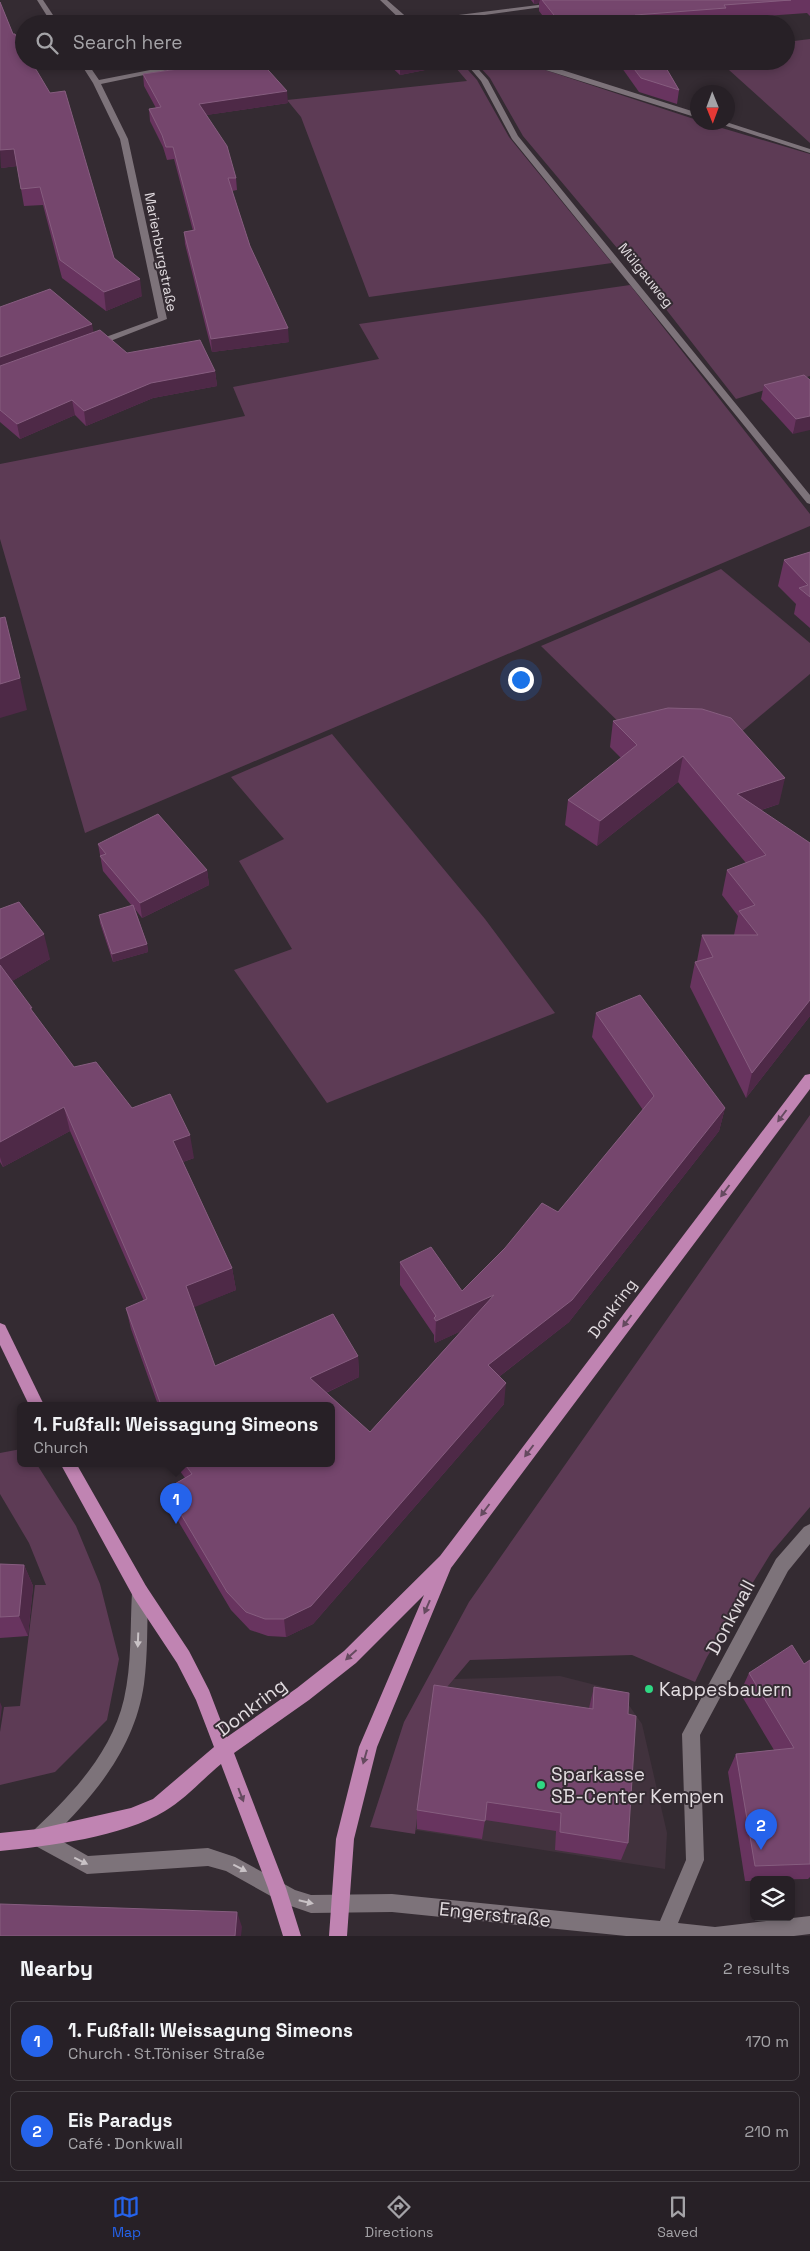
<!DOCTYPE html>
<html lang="en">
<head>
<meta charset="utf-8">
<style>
	:root { --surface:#272026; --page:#332d32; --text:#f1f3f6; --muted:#a4a3a7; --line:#433e43; --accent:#2563eb }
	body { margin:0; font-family:"Space Grotesk",sans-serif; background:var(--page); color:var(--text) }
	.controls { position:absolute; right:15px; bottom:15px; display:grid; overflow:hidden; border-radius:8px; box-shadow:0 2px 8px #0003 }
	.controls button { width:45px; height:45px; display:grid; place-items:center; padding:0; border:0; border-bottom:1px solid var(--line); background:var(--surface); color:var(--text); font:25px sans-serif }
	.compass { position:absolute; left:690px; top:85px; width:45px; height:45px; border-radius:50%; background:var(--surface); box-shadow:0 2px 8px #0003; rotate:179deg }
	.you { position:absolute; left:520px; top:679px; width:18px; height:18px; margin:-12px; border:4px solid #fff; border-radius:50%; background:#1a73e8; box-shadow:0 0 0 8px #1a73e833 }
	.badge { display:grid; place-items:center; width:32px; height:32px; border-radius:50%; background:var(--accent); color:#fff; font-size:16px; font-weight:700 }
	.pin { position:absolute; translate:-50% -41px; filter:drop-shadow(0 1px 2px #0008) }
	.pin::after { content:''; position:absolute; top:26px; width:18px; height:15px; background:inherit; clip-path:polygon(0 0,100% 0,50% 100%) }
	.popup { position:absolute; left:17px; top:1402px; width:318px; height:65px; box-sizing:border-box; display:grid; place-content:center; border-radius:8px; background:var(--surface); filter:drop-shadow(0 1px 4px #0005); font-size:16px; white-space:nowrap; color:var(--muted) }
	.popup b { font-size:19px; color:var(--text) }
	.popup::after { content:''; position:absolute; left:50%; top:100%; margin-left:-10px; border:10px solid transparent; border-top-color:var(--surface) }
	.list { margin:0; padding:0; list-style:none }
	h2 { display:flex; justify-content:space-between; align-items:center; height:65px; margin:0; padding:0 20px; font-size:21px }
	h2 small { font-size:16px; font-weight:400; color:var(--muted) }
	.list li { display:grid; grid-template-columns:32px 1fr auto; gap:15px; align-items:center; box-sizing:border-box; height:80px; margin:0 10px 10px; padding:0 10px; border:1px solid var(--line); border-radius:8px }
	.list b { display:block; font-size:19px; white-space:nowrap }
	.list p { margin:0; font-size:16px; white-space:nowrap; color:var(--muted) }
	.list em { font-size:16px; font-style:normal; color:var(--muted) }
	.icon { flex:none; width:28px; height:28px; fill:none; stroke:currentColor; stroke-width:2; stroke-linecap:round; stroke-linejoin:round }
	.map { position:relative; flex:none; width:810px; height:1936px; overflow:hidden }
	.search { position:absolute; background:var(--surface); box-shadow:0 2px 8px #0003; left:15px; right:15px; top:15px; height:55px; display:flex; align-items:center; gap:12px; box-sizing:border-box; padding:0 18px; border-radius:28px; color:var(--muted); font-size:19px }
	.sheet { height:245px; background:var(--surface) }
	nav { display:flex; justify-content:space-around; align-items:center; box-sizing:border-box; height:70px; border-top:1px solid var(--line); background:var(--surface); font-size:14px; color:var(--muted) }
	nav a { display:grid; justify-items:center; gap:2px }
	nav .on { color:var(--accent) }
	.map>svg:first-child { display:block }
	.built { fill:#41323d }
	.green { fill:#5d3b55 }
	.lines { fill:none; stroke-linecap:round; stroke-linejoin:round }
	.minor { fill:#7d737a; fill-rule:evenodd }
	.major { fill:#c084b2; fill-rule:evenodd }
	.wall { fill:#68345f }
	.shaded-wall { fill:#4e2947 }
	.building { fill:#75466d; stroke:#865d7f }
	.oneway { fill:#654a5f }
	.oneway2 { fill:#c9c2c6 }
	.poi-dot { fill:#2fd883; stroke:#342b32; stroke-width:2 }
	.labels { text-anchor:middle; stroke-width:4; stroke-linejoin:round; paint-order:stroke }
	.far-street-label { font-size:14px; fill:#e2dce0; stroke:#342b32 }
	.street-label { font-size:16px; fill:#e2dce0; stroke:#342b32 }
	.near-street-label { font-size:19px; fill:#e2dce0; stroke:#342b32 }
	.near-poi-label { font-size:19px; fill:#e2dce0; stroke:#342b32; text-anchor:start }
</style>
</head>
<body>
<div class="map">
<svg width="810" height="1936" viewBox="0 0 810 1936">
	<rect width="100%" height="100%" fill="#342b32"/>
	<polygon class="built" points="560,1676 619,1691 642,1724 667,1833 665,1869 415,1830 432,1705 454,1679"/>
	<g class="green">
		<polygon points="810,39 810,143 719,61 786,61 786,42"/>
		<polygon points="450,61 460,61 477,80 509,137 612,263 369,297 301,117 287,100 467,81"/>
		<polygon points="481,64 533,66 697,120 698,122 705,123 810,154 810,376 736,399 633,267 523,136 490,78 478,65"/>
		<polygon points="630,285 810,514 810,526 85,833 0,539 0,464 245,416 233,387 379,359 359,324"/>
		<polygon points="721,569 810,643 810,674 727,744 635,738 541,646"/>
		<polygon points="332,734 485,919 555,1013 327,1103 234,970 292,949 239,861 284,839 231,777"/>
		<polygon points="810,1115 810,1507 771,1553 707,1657 695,1682 632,1655 470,1660 432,1705 415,1834 370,1827 404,1722 469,1602"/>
		<polygon points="21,1449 21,1463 36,1463 76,1526 100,1584 119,1659 107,1720 55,1772 0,1785 0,1732 4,1707 20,1706 35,1585 46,1585 29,1543 0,1494 0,1453"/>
	</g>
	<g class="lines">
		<g class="minor">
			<polygon points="37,0 43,0 59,24 52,24"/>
			<polygon points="380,0 387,0 411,21 554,3 557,5 419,24 397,24 403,22"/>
			<polygon points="79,61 86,61 99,80 196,61 211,61 101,84 128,139 167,319 95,347 92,346 92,342 158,318 120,139 93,83"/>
			<polygon points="464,61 471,61 488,80 518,136 810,495 810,504 807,503 512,139 481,81"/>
			<polygon points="491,61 540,63 698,113 698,118 536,67"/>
			<polygon points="714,122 726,122 810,149 810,153"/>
			<path d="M810,1524V1544L788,1571L700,1735L704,1860L678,1923L715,1927L810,1916V1934L794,1936H626L392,1912L311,1913L285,1904L226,1871L208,1866L87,1874L32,1844L29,1838L32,1832C72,1794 111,1754 124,1699C132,1664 130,1627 132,1592L134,1586L140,1584L146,1586L148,1592C147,1623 148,1654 144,1684C135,1747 96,1794 53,1836L88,1856L208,1848L235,1857L295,1890L311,1895L392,1894L660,1921L686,1860L682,1734L776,1559L804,1527Z"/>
		</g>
		<g class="major">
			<path d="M810,1074V1089L451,1568L377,1747L354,1839L347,1936H329L336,1839L359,1747L424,1595L356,1663L309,1700L234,1753L286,1888L301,1936H283L268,1888L221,1764C203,1779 184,1800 165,1811C122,1837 49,1846 0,1851V1833L38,1829L131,1808L153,1799L214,1747L196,1700L177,1663L134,1598L60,1463H76L146,1586L189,1651L209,1690L227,1737L297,1688L344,1651L440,1556L805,1075Z"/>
			<polygon points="0,1323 5,1325 44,1405 29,1405 0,1345"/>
		</g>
	</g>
	<g class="wall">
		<polygon points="531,0 810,0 810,16 807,13 725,19 724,22 699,24 549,24 539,11 539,3 534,4"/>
		<polygon points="0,2 13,34 114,258 142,296 106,311 62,278 43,205 24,206 17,166 1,168"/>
		<polygon points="385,61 445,61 445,66 400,75"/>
		<polygon points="617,61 662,61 679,90 677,104 639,92"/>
		<polygon points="143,74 288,103 206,115 236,178 237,190 232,191 250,246 289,342 212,352 185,244 184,232 193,231 174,159 167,160 163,147 150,121 149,109 156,108 144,86"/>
		<polygon points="0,307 94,332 127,353 215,371 217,386 153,398 86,426 75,415 20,439 0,422"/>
		<polygon points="810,380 793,434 761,399 764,385"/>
		<polygon points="810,552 810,628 794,614 796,604 778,586 784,560"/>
		<polygon points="613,721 779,804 761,810 810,1016 746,1098 690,987 695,962 697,961 702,935 734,935 738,916 722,895 727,870 746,863 678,782 597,846 565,825 568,800 621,758 610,747"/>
		<polygon points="98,844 207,870 209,885 142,918 135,909 147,944 148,952 113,962 100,923 99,915 132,906 103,871"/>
		<polygon points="0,909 50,959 12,981 33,1012 74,1067 132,1108 194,1158 183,1162 232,1268 236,1290 193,1307 215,1366 358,1356 359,1377 326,1393 370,1432 461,1331 435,1343 434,1340 434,1335 400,1285 400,1262 462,1291 558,1212 643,1110 592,1037 596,1013 725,1108 719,1131 569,1322 500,1376 504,1404 313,1624 286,1637 268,1636 250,1630 231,1610 171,1509 166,1489 185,1478 174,1463 331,1463 331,1405 158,1405 131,1329 126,1308 144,1301 70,1131 3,1167 0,1162"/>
		<polygon points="0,1564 24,1565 33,1586 28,1636 0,1638"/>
		<polygon points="810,1660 810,1877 808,1879 754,1880 754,1881 745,1881 728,1772 736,1754 774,1750 740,1693 749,1673 804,1664"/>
		<polygon points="594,1687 628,1714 628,1843 621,1860 555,1850 556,1831 485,1820 482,1839 417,1829 417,1810 589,1708"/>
	</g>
	<g class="shaded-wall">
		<polygon points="534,0 540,0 539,3 534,4"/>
		<polygon points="596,16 595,24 557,24 558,20"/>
		<polygon points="407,61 445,61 445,66 400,75 400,63"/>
		<polygon points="287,91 288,103 200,116 199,104"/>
		<polygon points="14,149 17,166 1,168 0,150"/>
		<polygon points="140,279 142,296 106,311 104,292"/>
		<polygon points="92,324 95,339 0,373 0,357"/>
		<polygon points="288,328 289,342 212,352 211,339"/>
		<polygon points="215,371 217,386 153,398 86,426 84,411 151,383"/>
		<polygon points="72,400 75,415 20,439 17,424"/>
		<polygon points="810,416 810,430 793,434 796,419"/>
		<polygon points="20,678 27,710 0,718 0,684"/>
		<polygon points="683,756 678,782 597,846 600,821"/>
		<polygon points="785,778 779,804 735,818 737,794"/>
		<polygon points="207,870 209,885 142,918 140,903"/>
		<polygon points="44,934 50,959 4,986 0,971 0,959"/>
		<polygon points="147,944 148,952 113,962 112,954"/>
		<polygon points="810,1000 810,1016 746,1098 752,1073"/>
		<polygon points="64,1107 70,1131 3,1167 0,1157 0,1142"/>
		<polygon points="725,1108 719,1131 569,1322 487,1386 488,1365"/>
		<polygon points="190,1135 194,1158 177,1164 173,1141"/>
		<polygon points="232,1268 236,1290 190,1309 186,1286"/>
		<polygon points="494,1295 492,1317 435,1343 436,1321"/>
		<polygon points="358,1356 359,1377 312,1399 310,1378"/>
		<polygon points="506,1383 504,1404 313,1624 286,1637 284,1619"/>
		<polygon points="24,1565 33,1586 28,1636 19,1616"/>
		<polygon points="0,1702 2,1707 0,1722"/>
		<polygon points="237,1912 242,1927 241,1936 235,1936"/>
	</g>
	<g class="building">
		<polygon points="542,0 791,0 724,5 726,8 635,15 640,24 601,24 596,16 558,20"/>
		<polygon points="0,2 13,34 15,34 24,49 24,61 31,61 50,93 65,91 114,258 140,279 104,292 60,260 40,187 21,189 14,149 0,150"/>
		<polygon points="234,61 260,61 287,91 199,104 227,146 236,178 228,178 250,246 288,328 211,339 184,232 195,230 173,147 166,147 162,135 149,109 161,107 143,74"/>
		<polygon points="628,61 662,61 679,90 641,78"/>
		<polygon points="50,289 92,324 0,357 0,307"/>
		<polygon points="100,330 127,353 200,340 215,371 151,383 84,411 72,400 17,424 0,410 0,366"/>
		<polygon points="804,375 810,380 810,416 796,419 764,385"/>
		<polygon points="810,552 810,597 799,588 808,585 784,560"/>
		<polygon points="5,617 20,678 0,684 0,618"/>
		<polygon points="668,708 702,709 731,718 785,778 737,794 810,843 810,1000 752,1073 695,962 713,957 702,935 758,935 739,911 755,905 727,870 766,855 683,756 600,821 568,800 637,745 613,721"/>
		<polygon points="158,814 207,870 140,903 100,856 106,854 98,844"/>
		<polygon points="19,902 44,934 0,959 0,909"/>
		<polygon points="133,905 147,944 112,954 99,915"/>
		<polygon points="0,965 32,1008 30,1008 74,1067 96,1062 132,1108 170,1094 190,1135 173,1141 232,1268 186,1286 215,1366 333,1314 358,1356 310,1378 370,1432 494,1295 436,1321 434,1318 436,1316 400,1262 431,1247 462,1291 505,1248 542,1203 558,1212 654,1096 596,1013 640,995 725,1108 572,1300 488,1365 506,1383 311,1606 284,1619 265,1619 246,1612 227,1592 166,1489 192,1474 184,1463 331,1463 331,1405 161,1405 126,1308 147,1299 64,1107 0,1142"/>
		<polygon points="0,1564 24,1565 19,1616 0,1617"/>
		<polygon points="792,1645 804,1664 810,1660 810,1864 755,1866 736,1754 794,1748 749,1673"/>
		<polygon points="434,1685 593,1709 594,1687 629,1693 628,1714 636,1716 628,1843 560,1832 561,1813 487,1802 485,1821 417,1810"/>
		<polygon points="0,1904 237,1912 235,1936 0,1936"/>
	</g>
	<defs><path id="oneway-solid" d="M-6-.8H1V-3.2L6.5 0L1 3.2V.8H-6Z" transform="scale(1.25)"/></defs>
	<g class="oneway">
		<use href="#oneway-solid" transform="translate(782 1116) rotate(127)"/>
		<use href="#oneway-solid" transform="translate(725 1191) rotate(127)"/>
		<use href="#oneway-solid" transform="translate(627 1321) rotate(127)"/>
		<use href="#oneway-solid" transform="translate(529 1451) rotate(127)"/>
		<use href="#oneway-solid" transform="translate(485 1510) rotate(127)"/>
		<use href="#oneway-solid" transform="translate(427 1607) rotate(113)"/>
		<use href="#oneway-solid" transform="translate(351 1655) rotate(138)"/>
		<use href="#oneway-solid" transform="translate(365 1757) rotate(106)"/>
		<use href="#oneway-solid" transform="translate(241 1795) rotate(69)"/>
	</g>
	<g class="oneway2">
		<use href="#oneway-solid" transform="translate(138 1640) rotate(92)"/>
		<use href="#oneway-solid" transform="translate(81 1861) rotate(26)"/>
		<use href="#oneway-solid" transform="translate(240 1868) rotate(27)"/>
		<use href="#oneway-solid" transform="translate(306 1902) rotate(13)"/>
	</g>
	<g class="poi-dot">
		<circle cx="649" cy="1689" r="5"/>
		<circle cx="541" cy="1785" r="5"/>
	</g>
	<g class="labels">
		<g class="far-street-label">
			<text transform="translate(161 252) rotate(79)" y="5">Marienburgstraße</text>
			<text transform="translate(646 275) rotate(51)" y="5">Mülgauweg</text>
		</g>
		<g class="street-label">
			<text transform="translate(612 1308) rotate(-53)" y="6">Donkring</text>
		</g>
		<g class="near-street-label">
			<text transform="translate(730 1617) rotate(-62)" y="7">Donkwall</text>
			<text transform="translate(251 1707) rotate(-37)" y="7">Donkring</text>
			<text transform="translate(495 1914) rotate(6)" y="7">Engerstraße</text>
		</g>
		<g class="near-poi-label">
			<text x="659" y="1696">Kappesbauern</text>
			<text x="551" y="1781">Sparkasse<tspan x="551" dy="22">SB-Center Kempen</tspan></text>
		</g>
	</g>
</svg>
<div class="controls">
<button><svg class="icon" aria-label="layers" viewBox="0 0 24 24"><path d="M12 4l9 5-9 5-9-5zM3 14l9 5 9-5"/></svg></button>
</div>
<svg class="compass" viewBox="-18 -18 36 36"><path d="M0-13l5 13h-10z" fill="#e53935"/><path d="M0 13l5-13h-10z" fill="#a4a3a7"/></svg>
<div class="you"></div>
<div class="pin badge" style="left:176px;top:1524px">1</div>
<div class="popup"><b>1. Fußfall: Weissagung Simeons</b>Church</div>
<div class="pin badge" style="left:761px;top:1850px">2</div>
<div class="search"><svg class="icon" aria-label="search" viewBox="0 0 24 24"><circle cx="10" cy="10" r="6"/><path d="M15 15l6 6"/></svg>Search here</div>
</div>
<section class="sheet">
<h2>Nearby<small>2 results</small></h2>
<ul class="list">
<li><span class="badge">1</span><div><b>1. Fußfall: Weissagung Simeons</b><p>Church · St.Töniser Straße</p></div><em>170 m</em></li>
<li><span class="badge">2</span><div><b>Eis Paradys</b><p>Café · Donkwall</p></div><em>210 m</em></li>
</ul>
</section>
<nav>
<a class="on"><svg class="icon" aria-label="map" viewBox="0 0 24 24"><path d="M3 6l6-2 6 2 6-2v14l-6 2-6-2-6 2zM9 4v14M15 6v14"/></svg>Map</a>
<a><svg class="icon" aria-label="directions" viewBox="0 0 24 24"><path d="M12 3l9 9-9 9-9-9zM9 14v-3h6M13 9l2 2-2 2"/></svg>Directions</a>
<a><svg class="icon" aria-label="saved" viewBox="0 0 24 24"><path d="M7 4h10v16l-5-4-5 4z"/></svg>Saved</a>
</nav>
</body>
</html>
